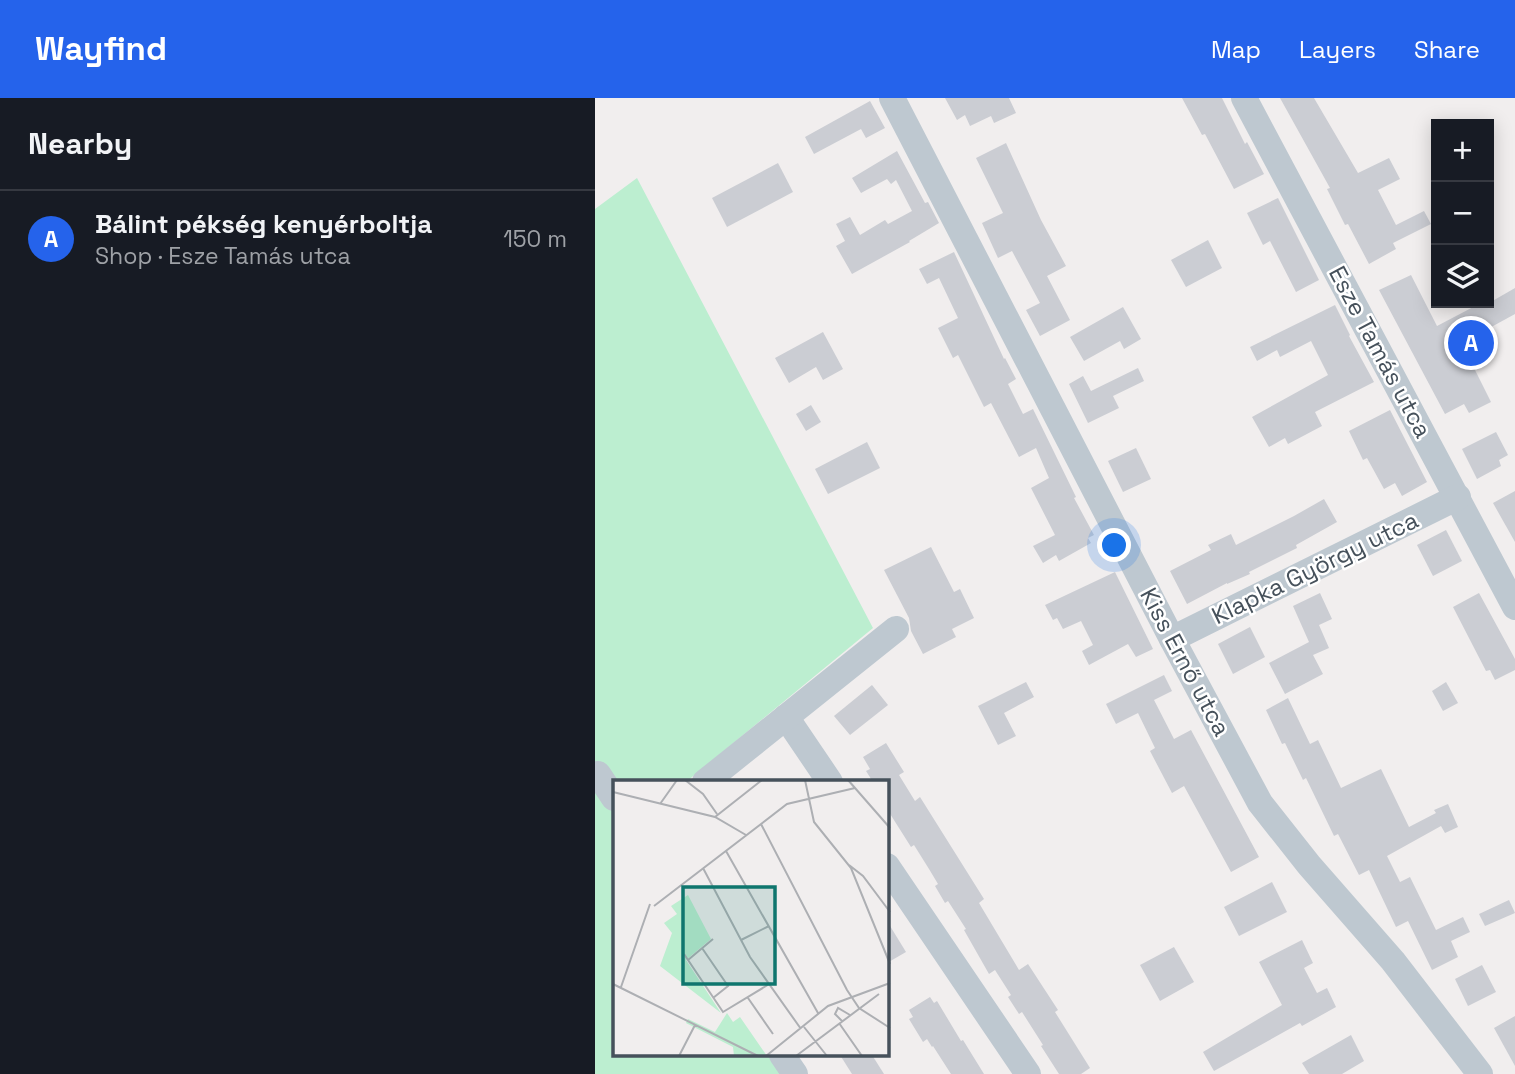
<!DOCTYPE html>
<html lang="en">
<head>
<meta charset="utf-8">
<style>
	:root { --surface:#171b24; --page:#242831; --text:#f1f3f6; --muted:#9ea1a6; --line:#363941; --accent:#2563eb }
	body { margin:0; font-family:"Space Grotesk",sans-serif; background:var(--page); color:var(--text) }
	.controls { position:absolute; right:21px; top:21px; display:grid; overflow:hidden; border-radius:0px; box-shadow:0 4px 18px #0003 }
	.controls button { width:63px; height:63px; display:grid; place-items:center; padding:0; border:0; border-bottom:2px solid var(--line); background:var(--surface); color:var(--text); font:35px sans-serif }
	.you { position:absolute; left:520px; top:448px; width:24px; height:24px; margin:-18px; border:5px solid #fff; border-radius:50%; background:#1a73e8; box-shadow:0 0 0 10px #1a73e833 }
	.badge { display:grid; place-items:center; width:46px; height:46px; border-radius:50%; background:var(--accent); color:#fff; font-size:23px; font-weight:700 }
	.pin { position:absolute; translate:-50% -50%; border:4px solid #fff; box-shadow:0 2px 7px #0006 }
	.list { margin:0; padding:0; list-style:none }
	h2 { display:flex; justify-content:space-between; align-items:center; height:91px; margin:0; padding:0 28px; font-size:30px }
	h2 small { font-size:23px; font-weight:400; color:var(--muted) }
	.list li { display:grid; grid-template-columns:46px 1fr auto; gap:21px; align-items:center; box-sizing:border-box; height:98px; padding:0 28px; border-top:2px solid var(--line) }
	.list b { display:block; font-size:26px; white-space:nowrap }
	.list p { margin:0; font-size:23px; white-space:nowrap; color:var(--muted) }
	.list em { font-size:23px; font-style:normal; color:var(--muted) }
	.icon { flex:none; width:38px; height:38px; fill:none; stroke:currentColor; stroke-width:2; stroke-linecap:round; stroke-linejoin:round }
	.map { position:relative; flex:none; width:920px; height:976px; overflow:hidden }
	header { display:flex; align-items:center; gap:42px; box-sizing:border-box; height:98px; padding:0 35px; background:var(--accent); color:#fff }
	header strong { font-size:33px }
	nav { display:flex; gap:38px; margin-inline-start:auto; font-size:24px }
	main { display:flex }
	aside { flex:1; background:var(--surface) }
	.map>svg:first-child { display:block }
	.green { fill:#bceed0 }
	.building { fill:#cbcdd3 }
	.lines { fill:none; stroke-linecap:round; stroke-linejoin:round }
	.minor { stroke:#bec8d0; stroke-width:26 }
	.labels { text-anchor:middle; stroke-width:5; stroke-linejoin:round; paint-order:stroke }
	.street-label { font-size:24px; fill:#46515b; stroke:#fff }
	.inset-road { fill:none; stroke:#adafb3; stroke-width:2 }
	.view { fill:#0f766e; fill-opacity:0.15; stroke:#0f766e; stroke-width:3.5 }
	.inset-edge { fill:none; stroke:#46515b; stroke-width:3.5 }
</style>
</head>
<body>
<header>
<strong>Wayfind</strong>
<nav><a>Map</a><a>Layers</a><a>Share</a></nav>
</header>
<main>
<aside>
<h2>Nearby<small></small></h2>
<ul class="list">
<li><span class="badge">A</span><div><b>Bálint pékség kenyérboltja</b><p>Shop · Esze Tamás utca</p></div><em>150 m</em></li>
</ul>
</aside>
<div class="map">
<svg width="920" height="976" viewBox="0 0 920 976">
	<rect width="100%" height="100%" fill="#f1eeee"/>
	<polygon class="green" points="42,80 278,530 91,684 19,684 19,957 173,957 185,976 0,976 0,111"/>
	<g class="building">
		<polygon points="350,0 414,0 421,15 399,25 396,18 375,28 370,17 362,22"/>
		<polygon points="587,0 627,0 650,46 652,44 669,76 639,91 610,36 607,37"/>
		<polygon points="685,0 719,0 763,75 794,60 805,81 783,92 801,127 829,113 836,126 798,145 801,151 774,166 753,126 750,127 732,91 735,90"/>
		<polygon points="275,3 290,30 271,40 266,31 219,56 210,39"/>
		<polygon points="411,45 446,122 471,168 452,178 475,222 445,238 431,212 445,205 417,153 403,160 387,125 408,115 381,60"/>
		<polygon points="302,53 330,105 333,104 344,125 314,143 315,144 257,176 241,148 250,143 241,126 255,119 265,137 290,122 293,126 317,113 301,82 296,86 292,81 266,95 257,80"/>
		<polygon points="183,65 198,94 132,129 117,100"/>
		<polygon points="683,100 724,182 701,194 675,143 668,147 652,115"/>
		<polygon points="613,142 627,170 591,189 576,162"/>
		<polygon points="359,154 409,261 410,260 421,281 413,286 428,316 438,311 481,399 479,400 499,437 493,440 496,445 464,463 461,457 448,465 438,448 460,437 436,390 454,380 441,350 424,359 396,305 389,309 363,257 358,260 343,230 363,220 344,180 332,186 324,171"/>
		<polygon points="816,177 842,228 882,207 883,210 894,205 920,190 920,216 889,233 897,247 874,260 896,304 874,315 869,306 850,316 784,192"/>
		<polygon points="740,207 755,237 754,238 779,284 720,314 727,328 693,346 690,340 674,349 657,319 733,277 716,243 685,259 682,252 662,263 655,249"/>
		<polygon points="528,209 546,241 529,251 525,243 489,263 475,239"/>
		<polygon points="228,234 248,271 228,282 221,269 194,285 180,260"/>
		<polygon points="543,270 549,283 518,298 524,310 493,325 474,286 488,278 496,293"/>
		<polygon points="216,307 226,324 211,333 201,316"/>
		<polygon points="795,312 832,384 807,398 800,385 789,391 772,360 768,362 754,333"/>
		<polygon points="901,334 913,357 904,362 906,368 882,381 867,351"/>
		<polygon points="272,344 285,370 233,396 220,371"/>
		<polygon points="541,350 556,381 528,394 513,363"/>
		<polygon points="920,393 920,444 898,405"/>
		<polygon points="729,401 742,424 701,447 702,450 654,474 655,476 632,486 632,485 592,506 575,473 616,452 613,447 636,436 641,447 699,418"/>
		<polygon points="851,432 867,463 838,478 822,447"/>
		<polygon points="336,449 359,494 365,491 379,520 357,531 361,539 328,556 316,533 314,520 289,472"/>
		<polygon points="520,474 558,551 541,559 533,546 494,567 487,553 498,547 486,523 468,531 462,520 458,522 450,507"/>
		<polygon points="725,495 737,521 724,527 734,550 718,557 728,576 690,596 674,565 714,544 698,508"/>
		<polygon points="884,495 920,561 920,572 900,582 895,572 891,573 858,509"/>
		<polygon points="655,529 670,559 638,576 623,546"/>
		<polygon points="569,577 577,593 559,602 579,641 596,632 664,759 636,774 589,688 577,695 555,653 560,650 543,615 521,626 511,606"/>
		<polygon points="431,584 439,599 409,615 421,638 403,647 383,608"/>
		<polygon points="851,584 863,605 848,613 837,593"/>
		<polygon points="277,587 293,607 255,637 239,618"/>
		<polygon points="693,600 715,646 723,642 746,690 786,671 814,729 841,715 839,712 853,706 863,729 850,735 846,728 792,758 805,784 815,779 841,832 868,819 875,834 856,843 863,859 837,872 813,823 801,829 774,772 764,777 743,736 739,738 711,680 708,682 690,645 687,646 671,612"/>
		<polygon points="291,645 309,674 304,677 320,703 325,699 389,801 384,805 424,872 433,866 463,912 460,914 495,970 486,976 464,976 446,948 448,947 427,914 424,916 413,899 416,897 400,872 394,876 369,832 371,831 353,803 350,805 340,788 343,786 334,771 319,747 316,749 292,711 292,684 278,684 271,673 275,671 268,659"/>
		<polygon points="677,784 692,814 644,838 629,809"/>
		<polygon points="914,802 920,815 890,828 884,816"/>
		<polygon points="292,823 311,854 292,865"/>
		<polygon points="707,842 718,865 709,870 722,895 732,890 741,909 707,928 705,925 619,973 608,954 687,907 664,864"/>
		<polygon points="579,849 599,884 565,903 545,867"/>
		<polygon points="887,867 901,894 873,908 860,881"/>
		<polygon points="335,899 339,905 342,903 366,943 368,942 389,976 356,976 338,948 337,949 332,941 328,944 314,921 318,919 314,912"/>
		<polygon points="920,918 920,968 899,930"/>
		<polygon points="756,937 769,963 747,976 714,976 707,965"/>
		<polygon points="245,957 277,957 289,976 257,976"/>
	</g>
	<g class="lines">
		<g class="minor">
			<polyline points="297,0 577,541 665,705 714,767 798,863 885,976"/>
			<polyline points="649,0 920,509"/>
			<polyline points="577,541 863,399"/>
			<polyline points="191,619 235,684"/>
			<polyline points="3,676 19,700"/>
			<polyline points="110,684 301,531"/>
			<polyline points="292,768 433,976"/>
			<polyline points="187,957 200,976"/>
		</g>
	</g>
	<g class="labels">
		<g class="street-label">
			<text transform="translate(785 254) rotate(62)" y="8">Esze Tamás utca</text>
			<text transform="translate(720 470) rotate(-26)" y="8">Klapka György utca</text>
			<text transform="translate(590 564) rotate(62)" y="8">Kiss Ernő utca</text>
		</g>
	</g>
	<g transform="translate(18 682)">
		<rect width="276" height="276" fill="#f1eeee"/>
		<path d="M75,115L98,159L73,180L108,233L47,186L59,153L51,143L64,134L58,126ZM114,233L120,242L127,237L154,276H121L120,267L73,243L75,239L102,252Z" fill="#bceed0"/>
		<path class="inset-road" d="M72,0L90,14L104,34M192,0L201,42L238,88L277,184M235,0L277,48M0,12L102,37L133,55M47,24L64,0M102,37L149,0M148,44L234,210L246,228L277,248M113,71L205,233M236,85L250,96L277,132M90,88L137,177L188,249M41,126L174,24L242,8M128,160L156,146M89,168L115,206L100,218M71,174L110,232L158,203M75,180L100,159M0,204L145,276M8,207L37,124M135,218L160,254M229,241L222,234L225,228L237,235M226,243L249,276M191,247L214,276M66,276L82,245M153,276L215,226L277,203M183,276L266,214"/>
		<path class="view" d="M70,107H162V204H70Z"/>
		<rect width="276" height="276" class="inset-edge"/>
	</g>
</svg>
<div class="controls">
<button>+</button>
<button>−</button>
<button><svg class="icon" aria-label="layers" viewBox="0 0 24 24"><path d="M12 4l9 5-9 5-9-5zM3 14l9 5 9-5"/></svg></button>
</div>
<div class="you"></div>
<div class="pin badge" style="left:876px;top:245px">A</div>
</div>
</main>
</body>
</html>
